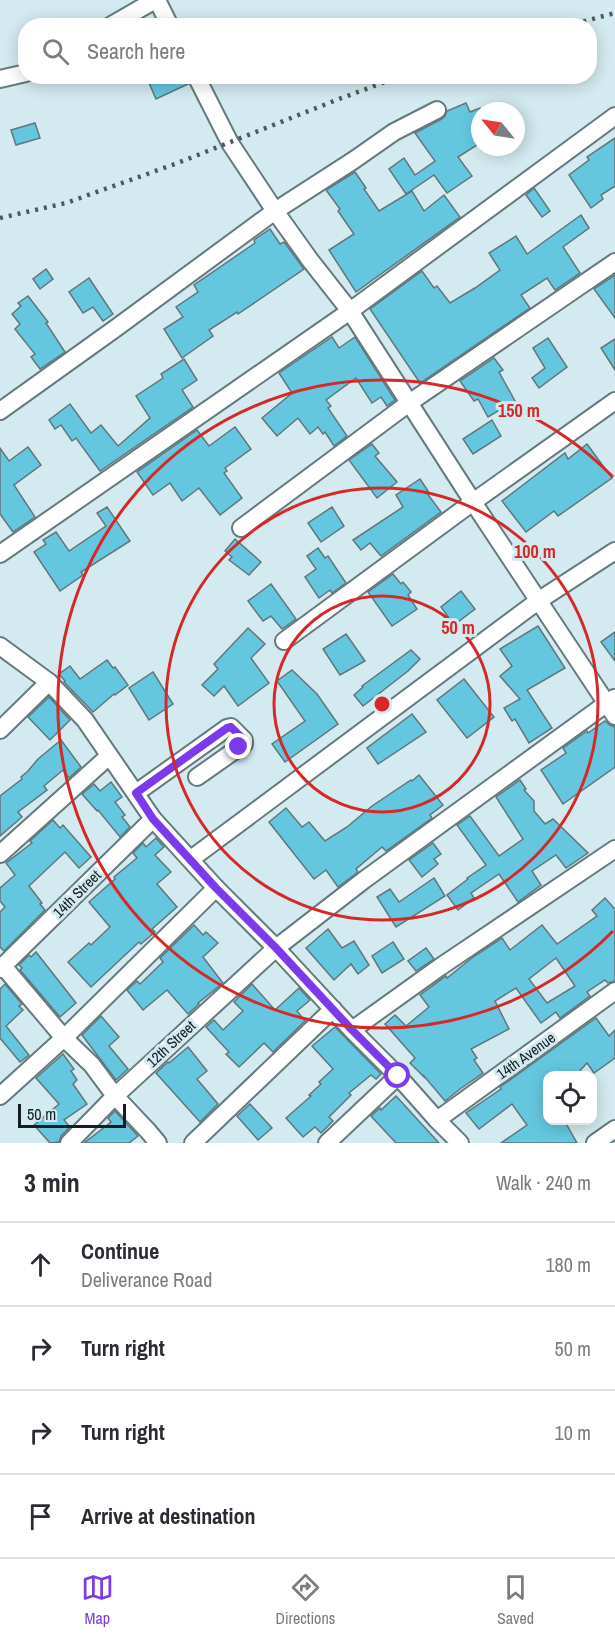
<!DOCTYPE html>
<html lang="en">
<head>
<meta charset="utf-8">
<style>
	:root { --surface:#fff; --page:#f2f2f3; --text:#2b2b33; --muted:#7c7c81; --line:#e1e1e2; --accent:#7c3aed }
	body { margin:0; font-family:"Archivo Narrow",sans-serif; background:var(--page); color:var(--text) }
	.controls { position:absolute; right:18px; bottom:18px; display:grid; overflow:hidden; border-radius:12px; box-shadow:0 3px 15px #0003 }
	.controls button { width:54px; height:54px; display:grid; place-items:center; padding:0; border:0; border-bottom:2px solid var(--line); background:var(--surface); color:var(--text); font:30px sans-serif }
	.compass { position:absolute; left:471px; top:102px; width:54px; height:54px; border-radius:50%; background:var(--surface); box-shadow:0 3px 15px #0003; rotate:300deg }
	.scale { position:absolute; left:18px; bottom:15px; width:108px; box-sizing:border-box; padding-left:6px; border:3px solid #151d20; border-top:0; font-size:16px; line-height:21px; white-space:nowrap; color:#151d20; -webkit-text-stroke:4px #d3eaf0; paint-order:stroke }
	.stop { position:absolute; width:18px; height:18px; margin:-14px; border:4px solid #7c3aed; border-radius:50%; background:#fff }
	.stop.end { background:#7c3aed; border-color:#fff; box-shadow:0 2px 6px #0008 }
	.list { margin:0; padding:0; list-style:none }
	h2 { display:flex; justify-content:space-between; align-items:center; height:78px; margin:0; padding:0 24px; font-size:26px }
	h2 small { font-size:20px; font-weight:400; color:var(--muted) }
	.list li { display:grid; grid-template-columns:39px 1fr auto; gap:18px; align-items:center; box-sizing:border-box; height:84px; padding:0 24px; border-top:2px solid var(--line) }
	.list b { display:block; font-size:22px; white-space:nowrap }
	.list p { margin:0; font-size:20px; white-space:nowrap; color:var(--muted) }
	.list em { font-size:20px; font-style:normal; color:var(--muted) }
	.icon { flex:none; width:33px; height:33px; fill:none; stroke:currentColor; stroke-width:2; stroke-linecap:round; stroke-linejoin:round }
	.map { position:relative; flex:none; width:615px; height:1143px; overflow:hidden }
	.search { position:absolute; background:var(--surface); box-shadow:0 3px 15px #0003; left:18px; right:18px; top:18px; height:66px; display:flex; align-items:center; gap:15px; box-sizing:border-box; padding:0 21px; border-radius:24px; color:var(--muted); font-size:22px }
	.sheet { height:414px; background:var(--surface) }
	nav { display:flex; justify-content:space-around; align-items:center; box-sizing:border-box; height:84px; border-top:2px solid var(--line); background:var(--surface); font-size:16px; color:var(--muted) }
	nav a { display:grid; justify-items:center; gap:3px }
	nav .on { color:var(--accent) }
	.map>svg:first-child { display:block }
	.building { fill:#64c7df; stroke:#61767b; stroke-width:1.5; fill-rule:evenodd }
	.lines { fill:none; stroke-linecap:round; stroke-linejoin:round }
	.minor-casing { stroke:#657a7f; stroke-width:20 }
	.minor { stroke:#fff; stroke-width:16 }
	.rail { stroke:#4c595d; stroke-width:4.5; stroke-dasharray:3 6; stroke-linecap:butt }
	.route { stroke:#7c3aed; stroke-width:8 }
	.ring { fill:none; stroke:#d62828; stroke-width:3 }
	.labels { text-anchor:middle; stroke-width:6; stroke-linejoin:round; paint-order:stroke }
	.street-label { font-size:15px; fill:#151d20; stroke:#d3eaf0 }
	.centre { fill:#d62828; stroke:#d3eaf0; stroke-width:3 }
	.ring-label { font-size:18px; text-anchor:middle; font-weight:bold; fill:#d62828; stroke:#d3eaf0; stroke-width:6; stroke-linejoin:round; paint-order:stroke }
</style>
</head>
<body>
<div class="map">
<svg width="615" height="1143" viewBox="0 0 615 1143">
	<rect width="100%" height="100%" fill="#d3eaf0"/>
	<g class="building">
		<polygon points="146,76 186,76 188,84 156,99"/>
		<polygon points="466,103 470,112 480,108 480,143 458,157 472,176 447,193 434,175 406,194 389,169 404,158 415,175 435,161 415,133 442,119 445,116 447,111"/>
		<polygon points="35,123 40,138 16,145 11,130"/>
		<polygon points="615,138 615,186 601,195 603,199 591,208 569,175 589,160 587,157"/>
		<polygon points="355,172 366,188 364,189 379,211 412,191 424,211 444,195 460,217 356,292 329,250 354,234 338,211 340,209 326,190"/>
		<polygon points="534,188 550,211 542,217 526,195"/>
		<polygon points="581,215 589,228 563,247 580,273 555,290 547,278 521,295 530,308 420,383 370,309 422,271 434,288 437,286 450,303 475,288 500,270 489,253 516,236 527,254"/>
		<polygon points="270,229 280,244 284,242 304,269 238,314 237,312 209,330 213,336 182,358 164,329 183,317 176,307 198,292 194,285 255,243 254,240"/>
		<polygon points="46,269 53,279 40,289 33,279"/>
		<polygon points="615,275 615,318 594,289"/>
		<polygon points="89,278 113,314 103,321 93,307 83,313 69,292"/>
		<polygon points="28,296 48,322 46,323 65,352 40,369 31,357 35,354 15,329 20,324 12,314 21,306 18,303"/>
		<polygon points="332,337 339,348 355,337 395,400 387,406 381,397 372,403 356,378 326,400 331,406 328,408 347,436 334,446 325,432 323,434 318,427 310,434 298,418 277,436 262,418 292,393 279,373"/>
		<polygon points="548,338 567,367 539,388 532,378 545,368 533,348"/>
		<polygon points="615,339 615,370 601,348"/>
		<polygon points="494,358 503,370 499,372 515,401 488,417 478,399 474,401 460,381"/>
		<polygon points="184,359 197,380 182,390 193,407 100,471 76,438 72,441 61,425 55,429 49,420 70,404 91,433 101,425 118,446 150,418 136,396 163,378 161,374"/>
		<polygon points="492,420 501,436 473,454 463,439"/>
		<polygon points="235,427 251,449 225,468 227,471 224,473 242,498 220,515 199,488 182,501 170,483 153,495 137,472 197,430 209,446"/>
		<polygon points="372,444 379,453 375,456 397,482 377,498 349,460"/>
		<polygon points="587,444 612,478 558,516 554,511 526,532 502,501 565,453 568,459"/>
		<polygon points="28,447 41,465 14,485 35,517 13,532 0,514 0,448 9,461"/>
		<polygon points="420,479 428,491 426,492 441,512 381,556 370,543 361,550 353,540 403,507 396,495"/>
		<polygon points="107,507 130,541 81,572 83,575 60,591 34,552 46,544 43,540 56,532 69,551 106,526 97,513"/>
		<polygon points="332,507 344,526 321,542 308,523"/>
		<polygon points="235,539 261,562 249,575 229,560 232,557 225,551"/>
		<polygon points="318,548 325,558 328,556 346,583 332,593 330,590 319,598 305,577 316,569 307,556"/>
		<polygon points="393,574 401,584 403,582 411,592 408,595 417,609 392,626 368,592"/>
		<polygon points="271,584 296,619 282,629 271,616 263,621 248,601"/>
		<polygon points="461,591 475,609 454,625 441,607"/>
		<polygon points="538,626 565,668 527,690 552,728 529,743 515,719 512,721 504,708 520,699 500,676 512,666 500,649"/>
		<polygon points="248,628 265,644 251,658 269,683 238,706 224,686 214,696 202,685 218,669 214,664"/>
		<polygon points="615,632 615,661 601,642"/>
		<polygon points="346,634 365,661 340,675 323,649"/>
		<polygon points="411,650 420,659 408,671 363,706 354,695 363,687 362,686"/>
		<polygon points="107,660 113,668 115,667 128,685 115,695 114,694 93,712 64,682 65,681 59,674 70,666 80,679"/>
		<polygon points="292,670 317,694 338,724 285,762 272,744 305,721 277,681"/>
		<polygon points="153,672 173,704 149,720 129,688"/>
		<polygon points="464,679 494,717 467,738 437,700"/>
		<polygon points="49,697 70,720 50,740 28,717"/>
		<polygon points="412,714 426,732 378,764 367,748"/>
		<polygon points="605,721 610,725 615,727 615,767 563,804 541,770 566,753 563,748 587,731 588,733"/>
		<polygon points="61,740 81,767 69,778 63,770 44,786 47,790 18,812 22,817 0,836 0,796 22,779 21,777 28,771 38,759"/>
		<polygon points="419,775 443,805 430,815 432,818 386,851 382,847 356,869 358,872 338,887 326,870 314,879 269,822 286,808 302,827 309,822 325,841 347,827 372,806 411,780 412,781"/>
		<polygon points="520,780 526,789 524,790 534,801 534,811 545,824 553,819 588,853 566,868 556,855 532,871 541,885 518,902 499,874 471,893 474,898 458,910 447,895 468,879 467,878 486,865 457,825 470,816 499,856 523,839 496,797"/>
		<polygon points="111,782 122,797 115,802 125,815 122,817 130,827 120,837 98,810 97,811 82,794 94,784 100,791"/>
		<polygon points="53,820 60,828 63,825 91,857 79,868 65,852 29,886 42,903 40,904 45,910 4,951 0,947 0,912 5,907 0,901 0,888 15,875 6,863 32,843 30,841"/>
		<polygon points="156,838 164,847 155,855 171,872 157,884 177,907 152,929 155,932 141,944 139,942 91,987 68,962 89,943 91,945 110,927 89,902 115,879 114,877 137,858 133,853 143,843 146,847"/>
		<polygon points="433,843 441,854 434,859 438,864 422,877 409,860"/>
		<polygon points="434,878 445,896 396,927 377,897 390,889 399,902"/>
		<path d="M605,898L615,909V981L608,983L605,980L587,992L590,996L560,1018L556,1012L541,1023L516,988L495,1001L509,1029L471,1049L477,1058L474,1060L483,1073L460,1089L445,1101L424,1076V1077L410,1063L415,1058L385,1024L395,1015L406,1026L429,1007L420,995L446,976L447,978L473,957L502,938L510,950L542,925L557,944L597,916L592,910ZM556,958L575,986L547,1003L529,979Z"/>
		<polygon points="194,925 203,935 206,932 218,943 203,957 223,983 198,1003 199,1004 188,1014 167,990 143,1010 127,990 137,981 140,984 163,962 160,958"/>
		<polygon points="328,929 342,948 354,941 369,965 358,974 351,964 334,980 306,948"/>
		<polygon points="393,942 404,959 382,973 372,956"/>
		<polygon points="426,948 434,959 416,971 408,961"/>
		<polygon points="36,952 76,1003 60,1017 20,970 22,968 19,965 29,955 31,957"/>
		<polygon points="5,984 22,1004 19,1006 23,1010 6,1026 29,1055 20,1062 0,1038 0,989"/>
		<polygon points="252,984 275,1010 299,988 310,1000 297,1011 305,1021 273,1052 264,1043 239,1067 226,1054 229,1052 206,1027 214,1020 223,1030 243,1011 234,1002"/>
		<polygon points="101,1016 119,1037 109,1046 128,1069 116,1080 82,1035"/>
		<polygon points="596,1018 609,1036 615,1030 615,1058 594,1073 587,1063 575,1076 548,1076 548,1120 564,1120 577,1143 501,1143 527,1125 512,1104 479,1129 466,1113 501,1089 500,1087"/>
		<polygon points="335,1027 381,1074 376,1079 371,1075 349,1093 351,1095 329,1117 333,1121 321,1133 315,1127 303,1137 286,1118 311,1096 309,1095 321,1084 319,1082 333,1069 312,1046"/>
		<polygon points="188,1047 207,1071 197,1079 218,1104 200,1122 156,1073 168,1062 169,1063"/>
		<polygon points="63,1054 74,1069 71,1071 77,1080 73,1084 87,1104 64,1120 70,1127 61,1136 59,1142 50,1143 34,1125 59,1104 36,1078"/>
		<polygon points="396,1096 439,1143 396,1143 371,1116 380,1108 381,1110"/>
		<polygon points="250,1104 272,1128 258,1140 237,1116"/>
		<polygon points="115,1111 138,1136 129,1143 84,1143 111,1122 108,1118"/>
	</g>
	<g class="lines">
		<defs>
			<g id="minor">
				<polyline points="157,0 170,26"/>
				<polyline points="110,26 155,0"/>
				<polyline points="196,76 230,143 275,211 310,260 350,311 473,502 615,716"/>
				<polyline points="0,79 26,73"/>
				<polyline points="0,411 116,328 275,211 354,160 394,132 437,110"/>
				<polyline points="241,528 409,403 615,262"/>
				<polyline points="0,554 350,311 615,116"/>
				<polyline points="284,641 473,502 615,401"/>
				<polyline points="0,646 49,682 85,720 153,819 216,888 276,948 352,1030 398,1076 437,1120 460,1143"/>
				<polyline points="0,730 49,682"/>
				<polyline points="136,793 227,728 231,727 244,740 244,744 197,777"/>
				<polyline points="0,854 109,756"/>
				<polyline points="191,859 538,601 615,551"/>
				<polyline points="3,966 64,1038 92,1065 115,1096 148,1131 158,1143"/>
				<polyline points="0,969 153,819"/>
				<polyline points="352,1030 440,967 615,849"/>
				<polyline points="0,1096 64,1038 216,888"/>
				<polyline points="437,1120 615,991"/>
				<polyline points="69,1143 115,1096 276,948 364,880 614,698"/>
				<polyline points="193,1143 333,1009"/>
				<polyline points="327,1143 398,1076"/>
				<polyline points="595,1143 615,1129"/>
			</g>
		</defs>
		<use href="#minor" class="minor-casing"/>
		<use href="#minor" class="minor"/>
		<g class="rail">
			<polyline points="566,26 615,13"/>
			<polyline points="0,218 66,203 175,164 339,99 401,76"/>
		</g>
	</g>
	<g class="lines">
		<polyline class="route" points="239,747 244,744 244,740 231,727 227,728 136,793 153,819 216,888 276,948 352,1030 398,1076"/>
	</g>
	<g class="ring">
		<circle cx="382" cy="704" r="108"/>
		<circle cx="382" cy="704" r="216"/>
		<path d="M613 931A324 324 0 1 1 613 477"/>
	</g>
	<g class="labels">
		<g class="street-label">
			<text transform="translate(77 894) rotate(-45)" y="5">14th Street</text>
			<text transform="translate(171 1044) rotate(-43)" y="5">12th Street</text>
			<text transform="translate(526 1056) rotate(-36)" y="5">14th Avenue</text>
		</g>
	</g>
	<circle cx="382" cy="704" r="9" class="centre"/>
	<g class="ring-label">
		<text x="519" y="417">150 m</text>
		<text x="535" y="558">100 m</text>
		<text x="458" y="634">50 m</text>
	</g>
</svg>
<div class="controls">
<button><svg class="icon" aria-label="locate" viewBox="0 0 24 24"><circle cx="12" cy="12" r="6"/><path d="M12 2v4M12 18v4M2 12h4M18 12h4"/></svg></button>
</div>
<svg class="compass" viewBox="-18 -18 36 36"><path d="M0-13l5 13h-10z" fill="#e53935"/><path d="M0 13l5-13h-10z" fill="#7c7c81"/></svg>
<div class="scale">50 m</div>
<div class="stop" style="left:398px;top:1076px"></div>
<div class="stop end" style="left:239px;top:747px"></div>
<div class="search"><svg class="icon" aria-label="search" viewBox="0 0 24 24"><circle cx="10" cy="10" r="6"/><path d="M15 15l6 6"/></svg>Search here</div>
</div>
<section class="sheet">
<h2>3 min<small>Walk · 240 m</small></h2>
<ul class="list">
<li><svg class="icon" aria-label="ahead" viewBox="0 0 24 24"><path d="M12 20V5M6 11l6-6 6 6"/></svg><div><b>Continue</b><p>Deliverance Road</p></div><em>180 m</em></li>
<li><svg class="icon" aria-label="right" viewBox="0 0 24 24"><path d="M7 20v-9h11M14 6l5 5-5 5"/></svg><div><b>Turn right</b></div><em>50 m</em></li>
<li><svg class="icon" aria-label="right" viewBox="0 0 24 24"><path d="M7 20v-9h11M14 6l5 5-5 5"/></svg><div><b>Turn right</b></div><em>10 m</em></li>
<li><svg class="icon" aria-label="arrive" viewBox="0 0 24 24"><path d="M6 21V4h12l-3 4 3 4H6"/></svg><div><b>Arrive at destination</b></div></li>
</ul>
</section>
<nav>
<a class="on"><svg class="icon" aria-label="map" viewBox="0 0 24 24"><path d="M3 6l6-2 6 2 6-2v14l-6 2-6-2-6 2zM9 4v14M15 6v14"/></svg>Map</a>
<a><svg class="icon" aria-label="directions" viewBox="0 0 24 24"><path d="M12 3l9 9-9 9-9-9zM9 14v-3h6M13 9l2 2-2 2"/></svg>Directions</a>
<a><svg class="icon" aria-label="saved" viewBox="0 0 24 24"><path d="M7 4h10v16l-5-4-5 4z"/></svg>Saved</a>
</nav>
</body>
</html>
